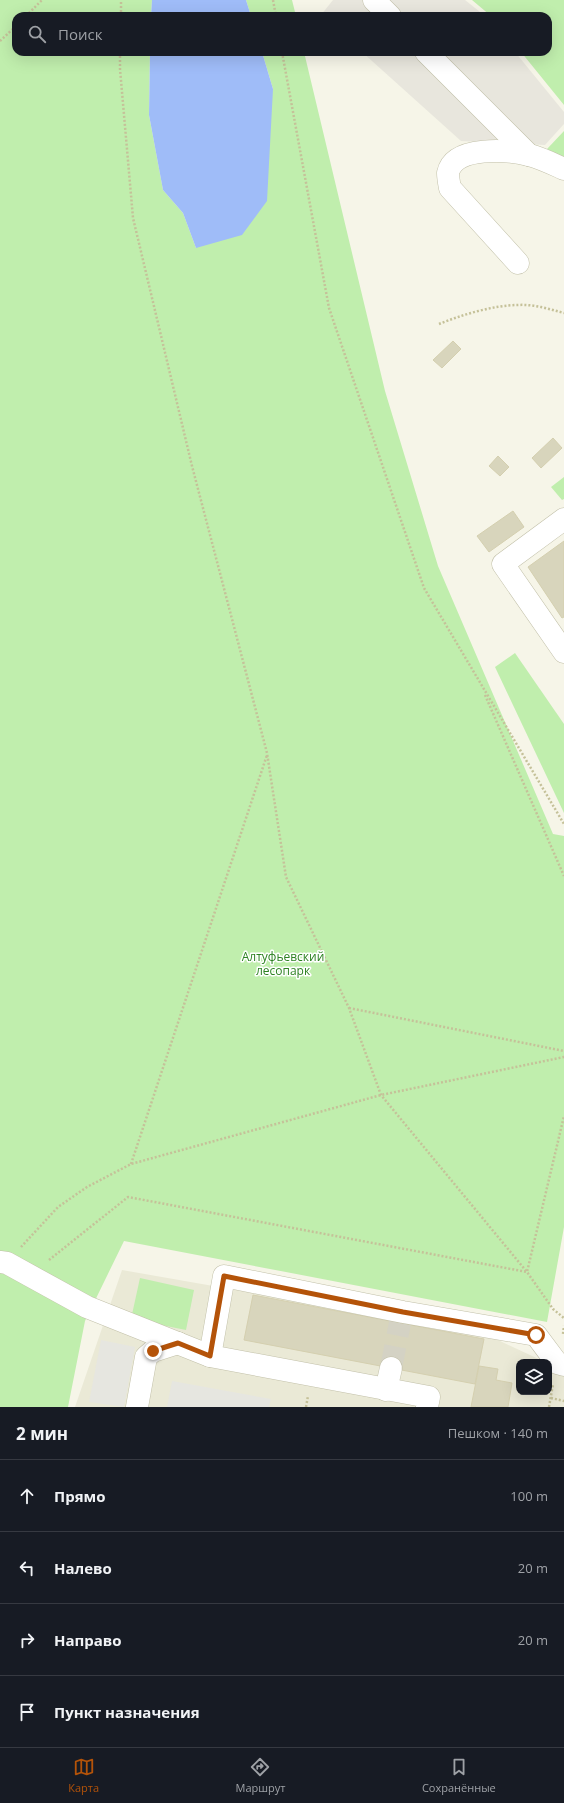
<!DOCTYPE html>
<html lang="ru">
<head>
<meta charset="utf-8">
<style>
	:root { --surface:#171b24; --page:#20242c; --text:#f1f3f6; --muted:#9ea1a6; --line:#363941; --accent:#b45309 }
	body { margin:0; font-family:"Open Sans",sans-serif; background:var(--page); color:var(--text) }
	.controls { position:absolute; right:12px; bottom:12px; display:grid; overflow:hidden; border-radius:8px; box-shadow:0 4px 16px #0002 }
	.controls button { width:36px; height:36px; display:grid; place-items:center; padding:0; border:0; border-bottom:1px solid var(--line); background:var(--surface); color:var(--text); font:20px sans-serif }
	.stop { position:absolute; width:12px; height:12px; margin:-9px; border:3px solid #b45309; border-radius:50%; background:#fff }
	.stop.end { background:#b45309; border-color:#fff; box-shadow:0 1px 4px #0008 }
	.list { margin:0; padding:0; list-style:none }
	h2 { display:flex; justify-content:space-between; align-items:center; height:52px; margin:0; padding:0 16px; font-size:17px }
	h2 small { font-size:13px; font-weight:400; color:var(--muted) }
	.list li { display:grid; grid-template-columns:26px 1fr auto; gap:12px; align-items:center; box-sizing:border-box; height:72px; padding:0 16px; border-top:1px solid var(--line) }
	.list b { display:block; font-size:15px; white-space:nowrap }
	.list em { font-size:13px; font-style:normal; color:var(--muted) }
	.icon { flex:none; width:22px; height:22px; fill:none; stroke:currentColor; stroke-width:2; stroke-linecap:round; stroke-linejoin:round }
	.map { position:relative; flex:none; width:564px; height:1407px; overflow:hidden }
	.search { position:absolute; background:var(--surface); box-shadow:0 4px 16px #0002; left:12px; right:12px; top:12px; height:44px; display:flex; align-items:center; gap:10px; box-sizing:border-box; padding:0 14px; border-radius:12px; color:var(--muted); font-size:15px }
	.sheet { height:340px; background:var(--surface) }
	nav { display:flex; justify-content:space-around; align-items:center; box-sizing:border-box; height:56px; border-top:1px solid var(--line); background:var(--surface); font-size:11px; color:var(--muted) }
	nav a { display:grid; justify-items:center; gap:2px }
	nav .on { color:var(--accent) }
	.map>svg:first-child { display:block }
	.residential { fill:#eae9d6 }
	.industrial { fill:#e8e6dd }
	.green { fill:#c0eead }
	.parking { fill:#e6e6e0 }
	.water { fill:#9fbcf8 }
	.building { fill:#d8d5bc; stroke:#d4cfaf }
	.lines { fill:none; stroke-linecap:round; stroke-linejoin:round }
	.minor-tunnel { stroke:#d4d2c4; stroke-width:22; stroke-dasharray:22 11; stroke-linecap:butt }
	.minor-casing { stroke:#c2c0a9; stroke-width:23 }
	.path { stroke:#c5c199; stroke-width:2.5; stroke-dasharray:2 2; stroke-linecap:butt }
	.minor { stroke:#fff; stroke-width:22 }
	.route { stroke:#b45309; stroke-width:5 }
	.labels { text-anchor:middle; stroke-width:3; stroke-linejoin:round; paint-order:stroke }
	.park-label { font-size:12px; fill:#2d8222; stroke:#fff }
</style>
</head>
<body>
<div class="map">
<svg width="564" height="1407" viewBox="0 0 564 1407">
	<rect width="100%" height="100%" fill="#f6f5e8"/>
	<polygon class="residential" points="122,1270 483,1333 545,1362 519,1362 519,1392 549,1392 549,1364 564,1371 564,1407 75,1407"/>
	<g class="industrial">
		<polygon points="333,0 465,0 485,16 322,16 321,15"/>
		<polygon points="362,52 515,52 564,112 564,124 545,145 461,141"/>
	</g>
	<g class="green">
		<polygon points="0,0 152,0 151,16 16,16 16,52 150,52 149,115 163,190 183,213 196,248 273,89 262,52 304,52 385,391 438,566 553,834 564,836 564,1227 547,1322 124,1241 85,1321 68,1407 0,1407"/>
		<polygon points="246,0 292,0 296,16 251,16"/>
		<polygon points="472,0 564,0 564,105 521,52 548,52 548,16 491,16"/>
		<polygon points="564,131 564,159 547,149"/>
		<polygon points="564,477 564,499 562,500 551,487"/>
		<polygon points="515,653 564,724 564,813 495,667"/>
		<polygon points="140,1278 194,1290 186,1330 131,1319"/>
	</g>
	<g class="parking">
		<polygon points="101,1340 135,1347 124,1407 89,1402"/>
		<polygon points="172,1381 271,1399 269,1407 167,1407"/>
	</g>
	<g class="water">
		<polygon points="152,0 246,0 251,16 151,16"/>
		<polygon points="150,52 262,52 273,89 267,201 242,235 196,248 183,213 163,190 149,115"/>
	</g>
	<g class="building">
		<polygon points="453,341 461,349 442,368 433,360"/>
		<polygon points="553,438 562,448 541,468 532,458"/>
		<polygon points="498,456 509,467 500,476 489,466"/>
		<polygon points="513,511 524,527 489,552 477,536"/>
		<polygon points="564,541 564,617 562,618 528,567"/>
		<polygon points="253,1295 484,1339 475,1384 244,1340"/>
		<polygon points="479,1366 498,1369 496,1380 512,1383 508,1407 471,1407"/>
	</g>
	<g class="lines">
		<polyline class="minor-tunnel" points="391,1368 400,1323"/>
		<defs>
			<g id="minor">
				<polyline points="374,0 390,16"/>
				<polyline points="426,52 529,155"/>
				<path d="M518,263L450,188C449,183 448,177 448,173C454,145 509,150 529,155C541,158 553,164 564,169"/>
				<polyline points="564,519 503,564 564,652"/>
				<polyline points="0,1262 7,1263 87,1307 210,1356 429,1397 427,1407"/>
				<polyline points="210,1356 224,1276 403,1312 536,1335 557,1363 564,1365"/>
				<polyline points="386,1390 391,1368"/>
				<polyline points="137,1407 146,1357 153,1351 178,1343"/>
			</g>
		</defs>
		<use href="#minor" class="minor-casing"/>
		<g class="path">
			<polyline points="273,0 276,16"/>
			<polyline points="26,16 42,0"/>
			<polyline points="121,16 121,0"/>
			<polyline points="0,41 16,26"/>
			<polyline points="120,52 120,69 133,218 192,466 267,753 286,877 349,1008 381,1095 527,1272 553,1309 564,1318"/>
			<polyline points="282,52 329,308 424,588 564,824"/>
			<path d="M439,324C461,315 494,305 518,305C534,304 549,309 564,313"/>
			<polyline points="485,695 564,876"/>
			<polyline points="349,1008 564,1051"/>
			<polyline points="131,1164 267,755"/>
			<polyline points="21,1247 58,1207 87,1187 131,1164 381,1095 564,1057"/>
			<polyline points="49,1260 128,1197 527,1272 564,1116"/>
			<polyline points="563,1334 564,1326"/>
			<polyline points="551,1398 564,1401"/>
			<polyline points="306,1407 308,1396"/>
			<polyline points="549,1407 553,1384"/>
		</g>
		<use href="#minor" class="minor"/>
	</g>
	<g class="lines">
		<polyline class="route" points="153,1351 178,1343 210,1356 224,1276 403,1312 536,1335"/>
	</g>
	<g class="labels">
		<g class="park-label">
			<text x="283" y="961">Алтуфьевский<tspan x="283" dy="14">лесопарк</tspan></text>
		</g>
	</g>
</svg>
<div class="controls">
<button><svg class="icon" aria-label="layers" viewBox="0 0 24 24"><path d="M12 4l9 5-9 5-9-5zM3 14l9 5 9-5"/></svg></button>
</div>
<div class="stop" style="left:536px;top:1335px"></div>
<div class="stop end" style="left:153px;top:1351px"></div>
<div class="search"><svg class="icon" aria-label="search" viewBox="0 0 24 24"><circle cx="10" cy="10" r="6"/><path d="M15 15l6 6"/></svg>Поиск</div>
</div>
<section class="sheet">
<h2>2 мин<small>Пешком · 140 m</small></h2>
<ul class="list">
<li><svg class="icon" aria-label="ahead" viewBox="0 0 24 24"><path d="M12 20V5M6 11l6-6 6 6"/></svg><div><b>Прямо</b></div><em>100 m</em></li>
<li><svg class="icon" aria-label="left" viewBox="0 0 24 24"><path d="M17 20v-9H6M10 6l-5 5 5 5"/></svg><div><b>Налево</b></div><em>20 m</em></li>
<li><svg class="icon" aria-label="right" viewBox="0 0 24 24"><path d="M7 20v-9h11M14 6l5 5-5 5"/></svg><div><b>Направо</b></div><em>20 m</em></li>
<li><svg class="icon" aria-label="arrive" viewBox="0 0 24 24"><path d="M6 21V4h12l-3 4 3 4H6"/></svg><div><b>Пункт назначения</b></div></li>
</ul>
</section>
<nav>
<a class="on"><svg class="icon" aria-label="map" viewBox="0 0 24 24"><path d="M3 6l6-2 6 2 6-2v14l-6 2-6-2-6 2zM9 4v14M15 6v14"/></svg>Карта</a>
<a><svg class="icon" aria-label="directions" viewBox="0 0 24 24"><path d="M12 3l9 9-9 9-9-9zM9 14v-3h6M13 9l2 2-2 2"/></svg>Маршрут</a>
<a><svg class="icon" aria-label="saved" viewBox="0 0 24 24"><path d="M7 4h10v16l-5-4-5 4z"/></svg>Сохранённые</a>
</nav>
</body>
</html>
